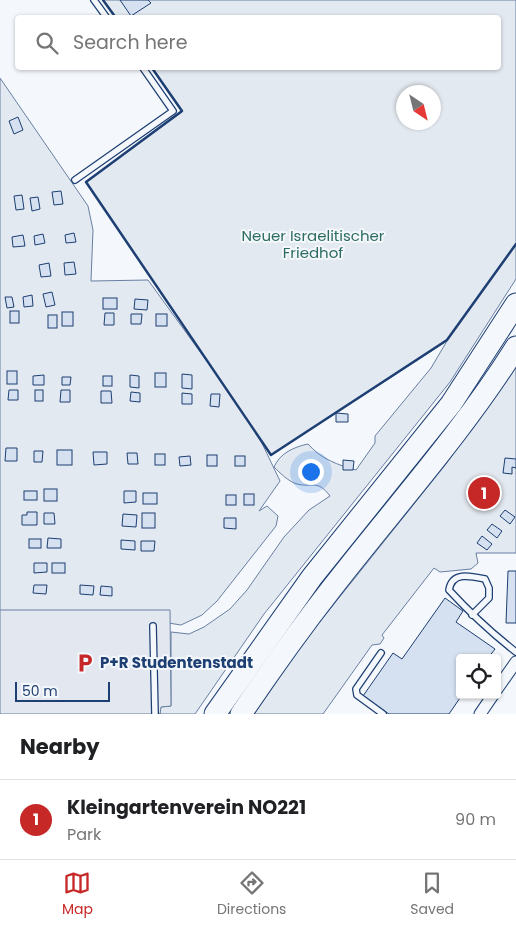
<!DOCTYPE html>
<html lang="en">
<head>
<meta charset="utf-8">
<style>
	:root { --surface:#fff; --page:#f6f6f6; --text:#202124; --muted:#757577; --line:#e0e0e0; --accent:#c62828 }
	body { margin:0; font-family:Poppins,sans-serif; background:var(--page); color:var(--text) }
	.controls { position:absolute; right:15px; bottom:15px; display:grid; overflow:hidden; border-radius:5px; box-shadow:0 1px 4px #0004 }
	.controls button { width:45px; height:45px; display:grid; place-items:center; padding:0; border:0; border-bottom:1px solid var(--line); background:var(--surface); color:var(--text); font:25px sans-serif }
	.compass { position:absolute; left:396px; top:85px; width:45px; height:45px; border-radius:50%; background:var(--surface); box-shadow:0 1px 4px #0004; rotate:145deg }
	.scale { position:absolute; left:15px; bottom:12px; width:95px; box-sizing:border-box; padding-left:5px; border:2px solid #1d3f73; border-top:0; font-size:14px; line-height:18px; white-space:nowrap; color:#1d3f73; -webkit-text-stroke:4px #f4f7fb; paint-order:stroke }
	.you { position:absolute; left:310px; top:471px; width:18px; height:18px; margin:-12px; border:4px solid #fff; border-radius:50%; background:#1a73e8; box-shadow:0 0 0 8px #1a73e833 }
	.badge { display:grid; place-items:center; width:32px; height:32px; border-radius:50%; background:var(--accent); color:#fff; font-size:16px; font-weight:700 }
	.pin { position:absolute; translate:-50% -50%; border:2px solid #fff; box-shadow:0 1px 5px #0006 }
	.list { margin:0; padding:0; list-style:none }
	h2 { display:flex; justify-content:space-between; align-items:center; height:65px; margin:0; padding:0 20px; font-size:21px }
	h2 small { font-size:16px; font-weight:400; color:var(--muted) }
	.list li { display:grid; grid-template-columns:32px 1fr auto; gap:15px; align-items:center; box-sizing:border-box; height:80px; padding:0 20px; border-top:1px solid var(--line) }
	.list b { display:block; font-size:19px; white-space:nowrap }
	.list p { margin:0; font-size:16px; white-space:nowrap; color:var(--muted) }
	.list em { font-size:16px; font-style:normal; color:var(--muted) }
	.icon { flex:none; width:28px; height:28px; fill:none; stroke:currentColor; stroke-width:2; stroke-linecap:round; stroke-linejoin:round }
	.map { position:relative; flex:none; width:516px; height:714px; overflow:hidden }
	.search { position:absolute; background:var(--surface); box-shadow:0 1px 4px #0004; left:15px; right:15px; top:15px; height:55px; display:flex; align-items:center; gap:12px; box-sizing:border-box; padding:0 18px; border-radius:5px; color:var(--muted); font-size:19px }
	.sheet { height:145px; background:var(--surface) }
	nav { display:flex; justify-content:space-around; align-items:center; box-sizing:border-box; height:70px; border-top:1px solid var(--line); background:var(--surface); font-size:14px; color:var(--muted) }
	nav a { display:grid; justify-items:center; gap:2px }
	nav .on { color:var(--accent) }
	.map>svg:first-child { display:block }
	.green { fill:#e3e9f0; stroke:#687fa3; fill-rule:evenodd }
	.parking { fill:#e3e8f0; stroke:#687fa3 }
	.building { fill:#d5e0f0; stroke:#1d3f73 }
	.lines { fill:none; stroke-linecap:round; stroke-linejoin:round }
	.lane-casing { stroke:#1d3f73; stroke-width:8 }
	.street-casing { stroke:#1d3f73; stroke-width:13 }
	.highway-casing { stroke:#1d3f73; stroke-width:23 }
	.lane { stroke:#f4f7fb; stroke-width:5.5 }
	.street { stroke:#f4f7fb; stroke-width:11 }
	.highway { stroke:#f4f7fb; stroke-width:21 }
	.wall { stroke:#1d3f73; stroke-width:2.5 }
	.labels { text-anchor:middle; stroke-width:4; stroke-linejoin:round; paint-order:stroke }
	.park-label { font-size:15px; fill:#2c6c60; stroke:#f4f7fb }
	.poi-label { font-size:15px; font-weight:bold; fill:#1d3f73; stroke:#f4f7fb; text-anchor:start }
</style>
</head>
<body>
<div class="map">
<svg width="516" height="714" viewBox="0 0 516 714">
	<rect width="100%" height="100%" fill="#f4f7fb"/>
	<g class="green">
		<path d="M103,0H516V279L450,382L264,614L195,714H160V707L171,706V632L189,634L204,627L230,609L247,590L284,537L309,510L330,496C317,479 313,488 297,484C289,482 280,473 274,467C280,453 294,447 308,444C321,459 338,465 356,470L375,443V436L431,368L447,341L271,455L260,439L280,481L259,511L267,506L278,516L276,526L217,601L202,615L181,625L150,620L0,621V78L88,206L93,230L91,281L148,280L214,371L86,182L182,112L152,68H498V18H117ZM404,92H434V122H404Z"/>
		<polygon points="516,365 516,553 476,553 478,563 471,569 440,572 434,568 382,635 384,638 380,644 372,645 323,714 254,714 306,639 446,464"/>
	</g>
	<polygon class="parking" points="0,610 170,610 171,706 161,707 160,714 0,714"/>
	<g class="building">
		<polygon points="120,0 148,0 151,3 131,16"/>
		<polygon points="18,117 23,130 14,134 9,121"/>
		<polygon points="61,191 63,204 54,205 52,192"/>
		<polygon points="22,195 24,209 16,210 14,196"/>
		<polygon points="38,197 40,209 32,211 30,198"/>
		<polygon points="74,233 76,242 66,243 65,235"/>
		<polygon points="43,234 45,243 35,245 34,236"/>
		<polygon points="23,235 25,246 13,247 12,237"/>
		<polygon points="74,262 76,274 65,275 64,263"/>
		<polygon points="49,263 51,276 41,277 39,265"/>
		<polygon points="52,292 55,305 46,307 43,294"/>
		<polygon points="32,295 33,306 24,307 23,297"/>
		<polygon points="5,297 12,297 14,307 7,308"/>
		<rect x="103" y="298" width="14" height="11"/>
		<polygon points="135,299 148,300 147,310 134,309"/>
		<rect x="10" y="311" width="9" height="12"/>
		<rect x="62" y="312" width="11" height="14"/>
		<polygon points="105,313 114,313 114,325 104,325"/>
		<polygon points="131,314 142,314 141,324 131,324"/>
		<rect x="156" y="314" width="11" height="12"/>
		<rect x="48" y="315" width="9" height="13"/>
		<rect x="7" y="371" width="10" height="13"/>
		<rect x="155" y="373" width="11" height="14"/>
		<polygon points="182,374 192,375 192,389 182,388"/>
		<polygon points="44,375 44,385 33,385 33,376"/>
		<polygon points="130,375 139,376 139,388 130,387"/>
		<rect x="103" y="376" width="9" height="10"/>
		<polygon points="62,377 71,377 70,385 62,385"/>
		<polygon points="9,390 18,390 18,400 8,400"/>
		<rect x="35" y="390" width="8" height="11"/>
		<polygon points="61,390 70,390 70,402 60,402"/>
		<polygon points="101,391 111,391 112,403 101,403"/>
		<polygon points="131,392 140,393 140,402 130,401"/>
		<polygon points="182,393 192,394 192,404 182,404"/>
		<polygon points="211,394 220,394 219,407 210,406"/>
		<polygon points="336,413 348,414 348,422 336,422"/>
		<polygon points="6,448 17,448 17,461 5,461"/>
		<rect x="57" y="450" width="15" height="15"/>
		<polygon points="34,451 43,451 42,462 34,462"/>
		<polygon points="93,452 107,452 107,464 94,465"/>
		<polygon points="127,453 137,453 138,464 128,464"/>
		<rect x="155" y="454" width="10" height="11"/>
		<rect x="207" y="455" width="10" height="11"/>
		<polygon points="190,456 191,465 180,466 179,457"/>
		<rect x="235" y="456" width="10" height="10"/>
		<polygon points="505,458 516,459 516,468 512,467 512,474 503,473"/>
		<polygon points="343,460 354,461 353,470 343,470"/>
		<rect x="44" y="489" width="13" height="12"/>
		<rect x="24" y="491" width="13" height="9"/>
		<polygon points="124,491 136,491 136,502 124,503"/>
		<rect x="143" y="493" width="14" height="11"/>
		<rect x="244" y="494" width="10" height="11"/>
		<rect x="226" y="495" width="10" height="10"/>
		<polygon points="505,510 515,517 510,524 500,516"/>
		<polygon points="27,512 37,512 37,525 22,525 22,515 27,515"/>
		<polygon points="44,513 54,513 55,524 44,524"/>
		<rect x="142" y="513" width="13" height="15"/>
		<polygon points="123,514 137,515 136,527 122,526"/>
		<polygon points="224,518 236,518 236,529 224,528"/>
		<polygon points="492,524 502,531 497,538 487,530"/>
		<polygon points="482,536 492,544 487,550 477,543"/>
		<polygon points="48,538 61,539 61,548 47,548"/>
		<rect x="29" y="539" width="12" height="9"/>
		<polygon points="121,540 135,541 135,550 121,549"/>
		<polygon points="141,541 155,541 154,551 141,551"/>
		<polygon points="34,563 47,563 47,572 34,573"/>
		<rect x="52" y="563" width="13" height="10"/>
		<polygon points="508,571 516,571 516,623 506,623"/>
		<polygon points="34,585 47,585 46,594 33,593"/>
		<polygon points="80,585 94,586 93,595 80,594"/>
		<polygon points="101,586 112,587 112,596 100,595"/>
		<polygon points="445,598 463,611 456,622 495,649 488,658 460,658 460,695 462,695 449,714 389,714 363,696 393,653 402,659"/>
	</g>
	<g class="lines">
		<defs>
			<g id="lane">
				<polyline points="94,0 107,18"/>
				<polyline points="75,180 173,111 143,68"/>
				<path d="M472,615L489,598V588L485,579C471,576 452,571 449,590C472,615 489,631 516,652"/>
				<polyline points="153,626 155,714"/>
				<polyline points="381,653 356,689 357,695 383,714"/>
			</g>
			<g id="street">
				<polyline points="497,689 516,662"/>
				<polyline points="480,714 493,695"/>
			</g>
			<g id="highway">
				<polyline points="215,714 312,577 451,404 516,304"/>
				<path d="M241,714C270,671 300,629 332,588C394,508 462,433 516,347"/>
			</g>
		</defs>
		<use href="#lane" class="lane-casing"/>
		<use href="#street" class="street-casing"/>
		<use href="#highway" class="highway-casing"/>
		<use href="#lane" class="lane"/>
		<use href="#street" class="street"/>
		<use href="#highway" class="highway"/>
		<g class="wall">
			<polyline points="103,0 116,18"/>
			<polyline points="152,68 182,111 86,182 271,455 447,340 516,244"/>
		</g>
	</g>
	<defs>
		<symbol id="parking-bare" viewBox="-9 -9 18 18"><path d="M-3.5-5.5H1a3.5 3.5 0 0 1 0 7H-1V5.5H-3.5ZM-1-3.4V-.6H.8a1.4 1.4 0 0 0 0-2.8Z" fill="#c62828" stroke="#f4f7fb" stroke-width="2.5" paint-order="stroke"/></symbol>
	</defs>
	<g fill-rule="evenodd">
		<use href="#parking-bare" x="71" y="649" width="28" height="28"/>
	</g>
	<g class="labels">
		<g class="park-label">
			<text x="313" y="241">Neuer Israelitischer<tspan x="313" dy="17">Friedhof</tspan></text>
		</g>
		<g class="poi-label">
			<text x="100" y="668">P+R Studentenstadt</text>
		</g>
	</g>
</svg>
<div class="controls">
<button><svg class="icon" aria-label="locate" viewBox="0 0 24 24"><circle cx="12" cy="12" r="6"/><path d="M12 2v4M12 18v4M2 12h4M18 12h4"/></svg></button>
</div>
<svg class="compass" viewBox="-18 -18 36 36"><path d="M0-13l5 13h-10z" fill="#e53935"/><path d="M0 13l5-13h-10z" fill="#757577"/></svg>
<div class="scale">50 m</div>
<div class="you"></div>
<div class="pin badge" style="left:484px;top:493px">1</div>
<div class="search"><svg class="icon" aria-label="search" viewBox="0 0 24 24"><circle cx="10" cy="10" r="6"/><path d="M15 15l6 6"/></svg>Search here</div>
</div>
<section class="sheet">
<h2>Nearby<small></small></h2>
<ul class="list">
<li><span class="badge">1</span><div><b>Kleingartenverein NO221</b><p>Park</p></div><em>90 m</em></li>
</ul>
</section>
<nav>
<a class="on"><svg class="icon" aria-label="map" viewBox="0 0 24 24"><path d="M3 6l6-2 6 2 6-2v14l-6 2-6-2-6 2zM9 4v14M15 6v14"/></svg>Map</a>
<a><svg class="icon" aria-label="directions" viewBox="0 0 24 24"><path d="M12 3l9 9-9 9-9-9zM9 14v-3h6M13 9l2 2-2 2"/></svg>Directions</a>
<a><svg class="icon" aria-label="saved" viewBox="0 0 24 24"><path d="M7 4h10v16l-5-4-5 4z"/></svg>Saved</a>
</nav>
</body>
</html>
